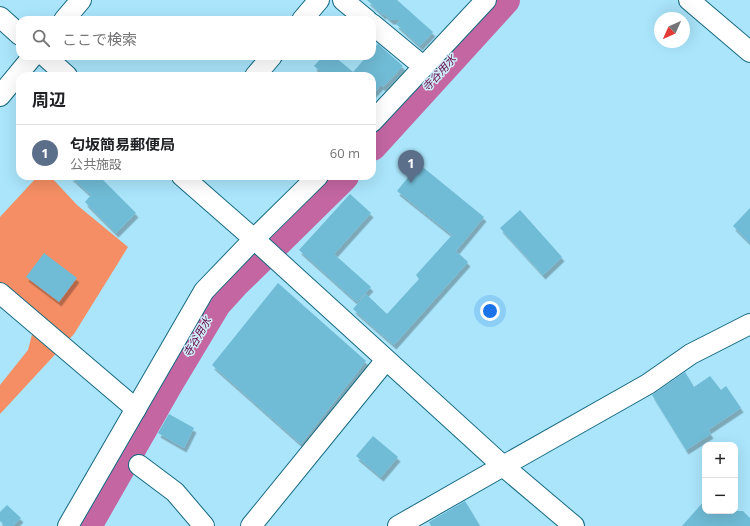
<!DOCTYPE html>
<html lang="ja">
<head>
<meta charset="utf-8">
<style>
	:root { --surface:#fff; --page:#f6f6f6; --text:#202124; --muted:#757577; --line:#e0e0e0; --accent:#7c3aed }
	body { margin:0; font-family:"Open Sans","Noto Sans JP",sans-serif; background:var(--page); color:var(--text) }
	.controls { position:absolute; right:12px; bottom:12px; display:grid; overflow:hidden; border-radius:8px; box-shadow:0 4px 16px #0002 }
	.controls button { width:36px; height:36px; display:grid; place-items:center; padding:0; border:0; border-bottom:1px solid var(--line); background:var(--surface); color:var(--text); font:20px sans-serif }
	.compass { position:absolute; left:654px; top:12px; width:36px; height:36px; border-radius:50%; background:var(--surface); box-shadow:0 4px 16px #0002; rotate:225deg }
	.you { position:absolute; left:490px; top:311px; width:14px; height:14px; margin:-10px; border:3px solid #fff; border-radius:50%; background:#1a73e8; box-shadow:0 0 0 6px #1a73e833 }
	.badge { display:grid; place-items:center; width:26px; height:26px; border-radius:50%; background:var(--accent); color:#fff; font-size:13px; font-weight:700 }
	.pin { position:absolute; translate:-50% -33px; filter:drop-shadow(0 1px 2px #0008) }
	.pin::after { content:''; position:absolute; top:21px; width:14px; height:12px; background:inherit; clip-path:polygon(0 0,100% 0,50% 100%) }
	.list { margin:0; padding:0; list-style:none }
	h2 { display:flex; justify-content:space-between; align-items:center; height:52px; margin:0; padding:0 16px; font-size:17px }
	h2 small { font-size:13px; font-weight:400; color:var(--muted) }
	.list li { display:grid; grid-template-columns:26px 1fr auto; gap:12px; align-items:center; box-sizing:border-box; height:56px; padding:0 16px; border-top:1px solid var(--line) }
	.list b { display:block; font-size:15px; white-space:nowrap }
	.list p { margin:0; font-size:13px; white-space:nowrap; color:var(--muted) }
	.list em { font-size:13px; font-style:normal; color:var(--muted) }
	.icon { flex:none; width:22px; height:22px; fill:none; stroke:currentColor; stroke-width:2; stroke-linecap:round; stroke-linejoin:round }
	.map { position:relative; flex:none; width:750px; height:526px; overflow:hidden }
	.search { position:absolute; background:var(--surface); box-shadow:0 4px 16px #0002; left:16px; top:16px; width:360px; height:44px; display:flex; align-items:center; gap:10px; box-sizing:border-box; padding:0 14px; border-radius:12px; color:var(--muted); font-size:15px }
	.panel { position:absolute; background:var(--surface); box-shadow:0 4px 16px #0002; left:16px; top:72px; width:360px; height:108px; border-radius:12px }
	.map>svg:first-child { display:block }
	.green { fill:#f58e64 }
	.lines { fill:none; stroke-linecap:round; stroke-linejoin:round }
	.river { stroke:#c366a2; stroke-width:30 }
	.building { fill:#70bbd5; filter:url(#shadow) }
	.minor-casing { stroke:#166981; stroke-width:22 }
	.minor { stroke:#fff; stroke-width:20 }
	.labels { text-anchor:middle; stroke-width:3; stroke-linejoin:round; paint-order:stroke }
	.water-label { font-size:11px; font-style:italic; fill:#640e4c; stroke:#d1edf8 }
</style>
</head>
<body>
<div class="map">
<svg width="750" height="526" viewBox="0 0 750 526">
	<defs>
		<filter id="shadow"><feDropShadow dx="2.5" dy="4.5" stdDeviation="0" flood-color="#0004"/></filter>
	</defs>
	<rect width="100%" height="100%" fill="#aae5fb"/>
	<polygon class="green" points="38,176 50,176 77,205 128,247 74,334 0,414 0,385 28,350 35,323 0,293 0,217"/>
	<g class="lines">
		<g class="river">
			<polyline points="372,146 505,0"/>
			<polyline points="87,526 168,384 216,304 236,282 275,244 344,176"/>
		</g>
	</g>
	<g class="building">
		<polygon points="367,0 397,0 433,32 420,46 396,24 400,20 391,20 384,14 383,15"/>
		<polygon points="378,44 403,66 383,87 381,85 372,95 372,76 326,76 314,66 323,56 334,56 353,72 367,56 372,56 372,50"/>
		<polygon points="419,164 484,217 456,251 468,262 394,345 353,309 366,294 387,314 419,279 416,275 452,235 397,191"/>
		<polygon points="70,176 99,176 136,213 116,233 85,202 91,195"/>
		<polygon points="350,194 371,213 334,254 371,287 357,302 299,250"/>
		<polygon points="750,208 750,243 733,226"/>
		<polygon points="520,210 562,257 543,275 500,228"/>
		<polygon points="44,253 77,278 59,302 26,277"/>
		<polygon points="278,283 366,361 301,444 212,365"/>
		<polygon points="685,372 694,387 710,376 721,390 726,386 741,408 708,430 711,434 686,450 652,395"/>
		<polygon points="169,414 194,428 184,448 158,433"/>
		<polygon points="373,436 398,457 381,477 356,456"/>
		<polygon points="705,500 705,511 743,511 750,518 750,526 682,526"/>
		<polygon points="465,501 480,526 431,526 429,522"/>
		<polygon points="7,505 21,518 13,526 5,526 0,521 0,512"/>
	</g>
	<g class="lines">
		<defs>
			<g id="minor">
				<polyline points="343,0 367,20"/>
				<polyline points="689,0 750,52"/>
				<polyline points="0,17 20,35"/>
				<polyline points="64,20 81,0"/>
				<polyline points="302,20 319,0"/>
				<polyline points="372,24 424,67"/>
				<polyline points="45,56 67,76"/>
				<polyline points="255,76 272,56"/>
				<polyline points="0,96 33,56"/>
				<polyline points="372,122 486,0"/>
				<polyline points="182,176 254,239 503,466 574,526"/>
				<polyline points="0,293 136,409"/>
				<polyline points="139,465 175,492 204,526"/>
				<polyline points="68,526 204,291 254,239 318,176"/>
				<polyline points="251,526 386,360"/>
				<polyline points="398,526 503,466 648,384 691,354 750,324"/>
			</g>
		</defs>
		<use href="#minor" class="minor-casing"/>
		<use href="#minor" class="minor"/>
	</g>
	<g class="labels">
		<g class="water-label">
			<text transform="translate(439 73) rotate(-48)" y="4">寺谷用水</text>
			<text transform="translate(197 337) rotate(-60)" y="4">寺谷用水</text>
		</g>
	</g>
</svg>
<div class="controls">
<button>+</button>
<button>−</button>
</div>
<svg class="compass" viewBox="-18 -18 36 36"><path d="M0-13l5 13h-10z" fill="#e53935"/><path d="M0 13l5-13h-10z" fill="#757577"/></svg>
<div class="you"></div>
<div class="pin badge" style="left:411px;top:183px;background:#5c6f8a">1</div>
<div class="search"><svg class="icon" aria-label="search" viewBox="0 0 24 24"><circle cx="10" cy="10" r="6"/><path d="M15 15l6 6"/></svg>ここで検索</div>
<section class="panel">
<h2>周辺<small></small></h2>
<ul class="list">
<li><span class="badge" style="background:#5c6f8a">1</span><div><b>匂坂簡易郵便局</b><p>公共施設</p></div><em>60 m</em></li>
</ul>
</section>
</div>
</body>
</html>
